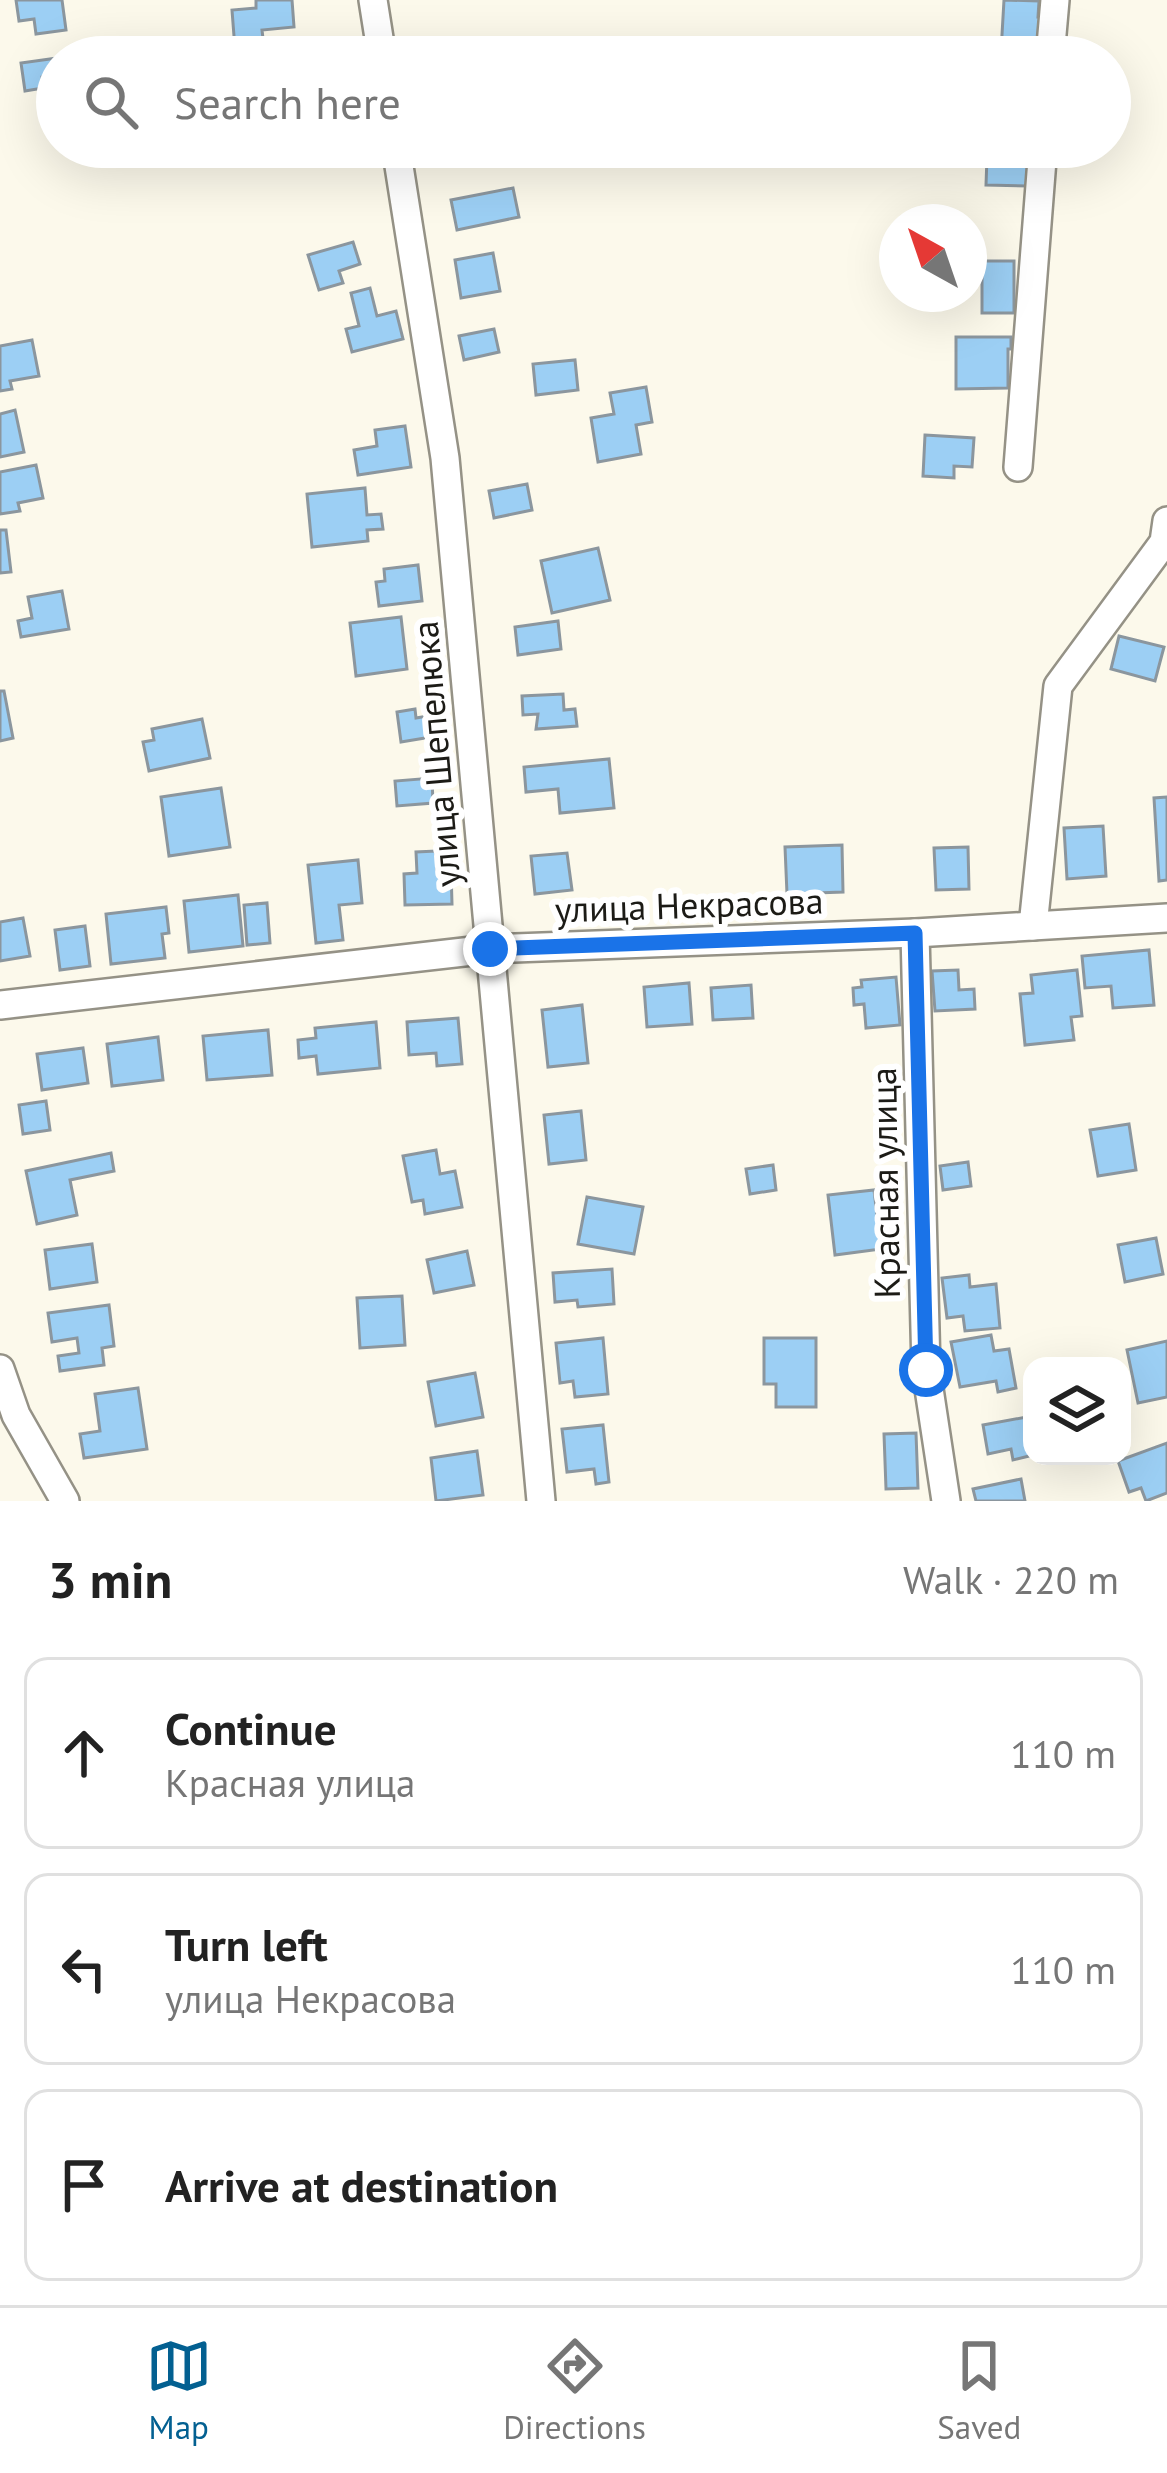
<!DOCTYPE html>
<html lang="en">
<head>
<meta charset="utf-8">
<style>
	:root { --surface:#fff; --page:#f2f2f2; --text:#222; --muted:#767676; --line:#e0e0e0; --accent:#036091 }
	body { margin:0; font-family:"PT Sans",sans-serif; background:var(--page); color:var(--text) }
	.controls { position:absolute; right:36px; bottom:36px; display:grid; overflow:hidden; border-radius:24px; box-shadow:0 12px 48px #0002 }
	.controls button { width:108px; height:108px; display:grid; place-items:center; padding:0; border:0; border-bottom:3px solid var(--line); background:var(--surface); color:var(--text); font:60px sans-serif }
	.compass { position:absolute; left:879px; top:204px; width:108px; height:108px; border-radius:50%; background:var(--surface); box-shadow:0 12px 48px #0002; rotate:320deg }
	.stop { position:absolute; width:36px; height:36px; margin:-27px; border:9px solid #1a73e8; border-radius:50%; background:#fff }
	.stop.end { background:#1a73e8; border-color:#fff; box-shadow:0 3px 12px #0008 }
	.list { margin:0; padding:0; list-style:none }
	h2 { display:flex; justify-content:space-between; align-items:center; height:156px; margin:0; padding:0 48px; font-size:51px }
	h2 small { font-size:39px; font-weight:400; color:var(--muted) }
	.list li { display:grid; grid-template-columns:78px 1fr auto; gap:36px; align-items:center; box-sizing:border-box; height:192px; margin:0 24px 24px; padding:0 24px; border:3px solid var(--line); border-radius:24px }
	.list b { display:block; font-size:45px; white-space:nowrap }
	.list p { margin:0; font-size:39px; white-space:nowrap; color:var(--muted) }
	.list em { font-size:39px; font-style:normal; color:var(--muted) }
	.icon { flex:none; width:66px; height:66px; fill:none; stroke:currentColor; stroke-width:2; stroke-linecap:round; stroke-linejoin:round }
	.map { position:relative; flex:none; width:1167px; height:1501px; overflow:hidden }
	.search { position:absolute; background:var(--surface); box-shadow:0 12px 48px #0002; left:36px; right:36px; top:36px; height:132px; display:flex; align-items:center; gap:30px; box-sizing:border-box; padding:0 42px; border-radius:66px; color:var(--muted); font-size:45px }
	.sheet { height:804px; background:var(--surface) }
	nav { display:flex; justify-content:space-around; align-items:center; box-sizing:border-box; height:168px; border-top:3px solid var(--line); background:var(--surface); font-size:33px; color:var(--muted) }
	nav a { display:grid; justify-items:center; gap:6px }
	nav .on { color:var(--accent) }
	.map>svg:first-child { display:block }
	.building { fill:#9ccff4; stroke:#8b969e; stroke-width:3 }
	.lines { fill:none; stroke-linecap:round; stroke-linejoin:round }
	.minor-casing { stroke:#959286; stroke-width:32 }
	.minor { stroke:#fff; stroke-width:27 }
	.route { stroke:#1a73e8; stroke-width:15 }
	.labels { text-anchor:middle; stroke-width:12; stroke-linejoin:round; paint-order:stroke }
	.street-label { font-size:36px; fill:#1c1b16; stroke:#fff }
</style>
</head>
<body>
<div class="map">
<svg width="1167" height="1501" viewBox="0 0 1167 1501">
	<rect width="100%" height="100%" fill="#fcf9eb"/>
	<g class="building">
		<polygon points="16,0 62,0 66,30 36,34 34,19 19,21"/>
		<polygon points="256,0 292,0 294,27 262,30 264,47 235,49 232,10 256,8"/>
		<polygon points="1004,0 1039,1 1038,17 1045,17 1043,56 1008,57 1008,53 1001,52"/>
		<polygon points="57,58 57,75 42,77 43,88 25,91 21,63"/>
		<polygon points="519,147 574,147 575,151 521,160"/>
		<polygon points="943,147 980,147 979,157 943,155"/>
		<polygon points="987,157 1028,159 1027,186 986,185"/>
		<polygon points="513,188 519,217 457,230 451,200"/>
		<polygon points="353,242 360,264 339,271 343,283 319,290 308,255"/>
		<polygon points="493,253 500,291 461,298 455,260"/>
		<rect x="982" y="261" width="32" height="52"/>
		<polygon points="370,288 377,316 396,311 403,339 352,352 346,329 359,326 351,293"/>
		<polygon points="494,329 499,352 464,360 459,336"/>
		<polygon points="956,337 1011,337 1011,349 1008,349 1008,388 956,389"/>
		<polygon points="32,340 39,376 10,381 12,389 0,391 0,346"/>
		<polygon points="575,360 578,390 536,395 533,364"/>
		<polygon points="646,387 652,422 636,425 641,454 598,462 591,418 614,414 610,393"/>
		<polygon points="15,410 24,452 0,457 0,414"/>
		<polygon points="405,426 411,467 358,475 354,450 377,446 375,430"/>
		<polygon points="925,435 974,438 972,467 954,466 954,478 923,476"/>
		<polygon points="36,465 43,498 18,503 20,511 0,514 0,472"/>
		<polygon points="527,484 532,510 494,518 489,491"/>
		<polygon points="365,488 367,515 381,514 383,529 367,530 368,541 312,547 307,494"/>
		<polygon points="0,530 6,530 11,572 0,573"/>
		<polygon points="598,548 610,600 552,613 541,561"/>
		<polygon points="418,565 422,601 379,606 376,582 385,581 384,569"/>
		<polygon points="62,591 69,629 21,637 18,621 32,618 28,597"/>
		<polygon points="401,617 407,669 356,676 350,623"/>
		<polygon points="558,621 561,649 518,655 515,627"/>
		<polygon points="1119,636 1164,647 1155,681 1111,669"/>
		<polygon points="0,691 4,691 13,738 0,741"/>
		<polygon points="563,694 564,710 575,709 577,726 536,729 538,714 523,715 522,696"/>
		<polygon points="415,709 416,718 434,715 437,736 401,742 397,712"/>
		<polygon points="202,719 210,758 149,771 143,742 154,740 152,729"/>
		<polygon points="609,759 614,808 560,813 558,789 526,792 524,767"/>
		<polygon points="432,778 433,803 397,806 395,781"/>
		<polygon points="221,788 230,847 169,856 161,797"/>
		<polygon points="1167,797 1167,880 1159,881 1154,798"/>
		<polygon points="1103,826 1106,876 1067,879 1064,828"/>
		<polygon points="842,845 843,892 787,894 785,847"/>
		<polygon points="968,847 969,889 936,890 934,848"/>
		<polygon points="436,851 437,870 451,869 452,904 405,905 404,874 417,873 416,852"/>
		<polygon points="567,853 572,890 535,894 531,856"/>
		<polygon points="358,860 362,903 339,905 343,940 316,943 308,865"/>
		<polygon points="238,895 243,946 189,952 184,901"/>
		<polygon points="267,903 270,943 247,945 244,905"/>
		<polygon points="166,907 169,933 162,934 165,958 111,964 106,914"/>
		<polygon points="23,918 30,956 0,961 0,922"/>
		<polygon points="85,926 90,966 60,970 55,930"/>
		<polygon points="1149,950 1154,1005 1113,1008 1111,986 1085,988 1082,956"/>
		<polygon points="958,970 959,990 974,989 975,1009 935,1011 932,971"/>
		<polygon points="1077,970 1082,1016 1071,1017 1074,1040 1025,1045 1020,994 1033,993 1031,975"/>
		<polygon points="896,977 900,1025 866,1028 864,1004 854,1005 853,988 862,987 861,980"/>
		<polygon points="689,983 692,1024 647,1027 644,987"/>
		<polygon points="751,985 753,1018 713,1020 711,988"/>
		<polygon points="582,1005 588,1063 548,1067 542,1010"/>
		<polygon points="458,1018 462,1064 437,1066 436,1053 409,1055 407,1022"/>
		<polygon points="376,1022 380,1068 318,1074 316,1056 299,1058 298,1040 316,1038 315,1028"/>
		<polygon points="268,1030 272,1075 207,1080 203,1036"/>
		<polygon points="158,1037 163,1080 112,1086 107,1044"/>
		<polygon points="83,1048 88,1083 42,1090 37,1054"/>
		<polygon points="46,1101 50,1130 23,1134 19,1105"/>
		<polygon points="581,1111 586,1160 549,1164 544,1115"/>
		<polygon points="1129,1124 1136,1170 1098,1176 1090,1130"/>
		<polygon points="436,1150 440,1174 455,1171 462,1207 425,1214 423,1200 412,1202 403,1156"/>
		<polygon points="111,1153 114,1171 70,1180 77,1215 37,1224 26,1171"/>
		<polygon points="968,1162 971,1186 943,1190 940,1166"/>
		<polygon points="773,1165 776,1190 750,1194 746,1169"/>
		<polygon points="874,1190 881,1249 835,1255 828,1195"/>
		<polygon points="587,1197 643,1207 634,1254 578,1244"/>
		<polygon points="1156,1238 1163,1274 1125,1282 1118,1245"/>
		<polygon points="92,1244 97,1282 50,1289 45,1250"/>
		<polygon points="467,1251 474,1285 434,1293 427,1260"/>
		<polygon points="612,1269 614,1304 578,1307 577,1300 555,1302 553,1273"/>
		<polygon points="969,1275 970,1287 996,1284 1000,1328 965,1331 963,1316 947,1318 942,1278"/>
		<polygon points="402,1296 405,1345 360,1348 357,1298"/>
		<polygon points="109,1305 114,1346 102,1348 104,1365 60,1371 58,1356 79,1353 77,1338 52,1342 48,1313"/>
		<polygon points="991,1335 994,1351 1009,1349 1016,1388 998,1392 996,1381 960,1387 951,1342"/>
		<polygon points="603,1338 608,1394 575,1397 573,1381 560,1383 556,1343"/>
		<polygon points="764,1338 816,1338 816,1407 776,1407 776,1384 764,1384"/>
		<polygon points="1167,1341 1167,1397 1138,1403 1127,1350"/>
		<polygon points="475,1373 483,1417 436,1426 428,1382"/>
		<polygon points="138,1388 147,1449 84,1458 80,1434 100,1431 95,1394"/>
		<polygon points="1032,1416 1032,1447 1028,1447 1029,1456 1013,1460 1011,1449 988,1454 983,1425"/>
		<polygon points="603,1425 609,1482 596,1484 594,1469 567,1472 562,1429"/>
		<polygon points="916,1433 918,1488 886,1489 884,1434"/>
		<polygon points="1167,1443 1167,1493 1146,1501 1141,1488 1129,1492 1118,1461"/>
		<polygon points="477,1451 483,1495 436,1501 431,1458"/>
		<polygon points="1021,1479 1025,1501 976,1501 973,1489"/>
	</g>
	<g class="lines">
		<defs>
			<g id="minor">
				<polyline points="373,0 382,57"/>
				<polyline points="1050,57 1055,0"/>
				<polyline points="396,147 445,458 541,1501"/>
				<polyline points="1018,467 1043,147"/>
				<polyline points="1033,926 1058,686 1164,542 1167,521"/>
				<polyline points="915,933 926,1369 946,1501"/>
				<polyline points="0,1005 490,949 915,933 1167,918"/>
				<polyline points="0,1369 16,1415 65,1501"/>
			</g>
		</defs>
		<use href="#minor" class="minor-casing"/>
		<use href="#minor" class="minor"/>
	</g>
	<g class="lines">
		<polyline class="route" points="490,949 915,933 926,1370"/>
	</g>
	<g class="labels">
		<g class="street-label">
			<text transform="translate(436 754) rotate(-95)" y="13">улица Шепелюка</text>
			<text transform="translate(689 905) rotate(-2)" y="13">улица Некрасова</text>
			<text transform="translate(885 1183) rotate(-91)" y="13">Красная улица</text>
		</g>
	</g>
</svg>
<div class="controls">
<button><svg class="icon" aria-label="layers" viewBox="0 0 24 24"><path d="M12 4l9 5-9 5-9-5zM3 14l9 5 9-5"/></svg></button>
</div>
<svg class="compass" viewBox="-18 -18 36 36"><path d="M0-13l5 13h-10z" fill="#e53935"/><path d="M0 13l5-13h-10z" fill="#767676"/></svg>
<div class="stop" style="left:926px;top:1370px"></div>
<div class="stop end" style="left:490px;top:949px"></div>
<div class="search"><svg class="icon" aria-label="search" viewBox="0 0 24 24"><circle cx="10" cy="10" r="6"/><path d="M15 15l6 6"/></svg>Search here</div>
</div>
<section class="sheet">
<h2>3 min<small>Walk · 220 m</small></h2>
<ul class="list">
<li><svg class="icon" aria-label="ahead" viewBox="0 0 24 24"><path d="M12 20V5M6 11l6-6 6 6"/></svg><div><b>Continue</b><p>Красная улица</p></div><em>110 m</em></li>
<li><svg class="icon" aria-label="left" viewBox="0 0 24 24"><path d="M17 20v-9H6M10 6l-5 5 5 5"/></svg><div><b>Turn left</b><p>улица Некрасова</p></div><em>110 m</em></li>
<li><svg class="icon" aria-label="arrive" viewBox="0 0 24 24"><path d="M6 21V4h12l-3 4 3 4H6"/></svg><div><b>Arrive at destination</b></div></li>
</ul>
</section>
<nav>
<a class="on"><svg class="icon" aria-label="map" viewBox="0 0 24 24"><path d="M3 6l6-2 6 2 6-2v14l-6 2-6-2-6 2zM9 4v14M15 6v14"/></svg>Map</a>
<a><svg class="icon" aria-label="directions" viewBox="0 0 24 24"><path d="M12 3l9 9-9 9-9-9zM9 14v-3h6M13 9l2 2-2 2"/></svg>Directions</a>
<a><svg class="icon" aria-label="saved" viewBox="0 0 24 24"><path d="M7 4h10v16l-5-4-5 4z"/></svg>Saved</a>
</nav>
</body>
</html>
